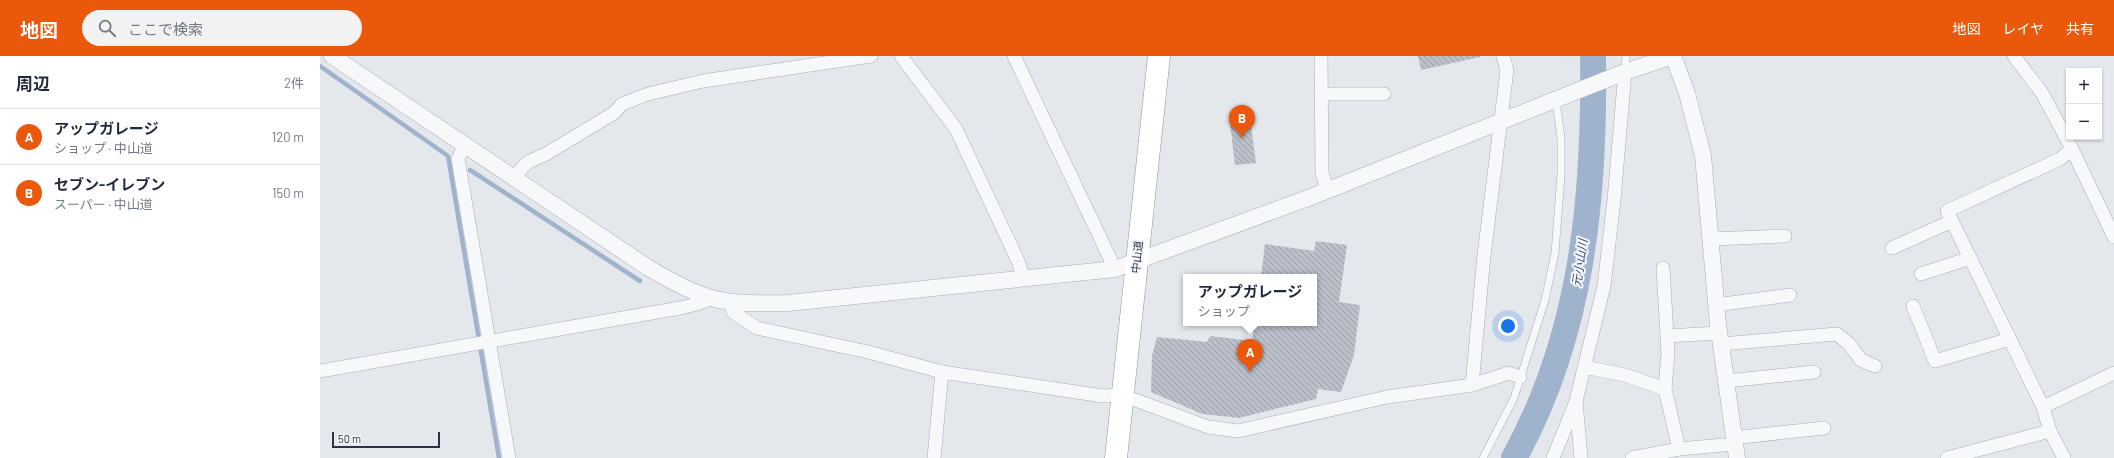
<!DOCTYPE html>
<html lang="ja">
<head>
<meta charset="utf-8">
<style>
	:root { --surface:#fff; --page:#f2f2f3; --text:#1f2937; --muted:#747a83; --line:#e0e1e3; --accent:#ea580c }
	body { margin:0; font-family:Barlow,"Noto Sans JP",sans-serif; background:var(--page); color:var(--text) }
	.controls { position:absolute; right:12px; top:12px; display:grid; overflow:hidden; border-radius:0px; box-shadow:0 1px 3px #0004 }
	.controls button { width:36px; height:36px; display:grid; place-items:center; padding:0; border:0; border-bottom:1px solid var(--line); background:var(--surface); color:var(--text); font:20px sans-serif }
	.scale { position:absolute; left:12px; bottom:10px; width:108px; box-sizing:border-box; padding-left:4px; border:2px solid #2b3445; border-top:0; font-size:11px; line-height:14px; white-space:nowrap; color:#2b3445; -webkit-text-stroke:3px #f4f6f9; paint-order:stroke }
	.you { position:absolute; left:1188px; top:270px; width:14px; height:14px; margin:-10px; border:3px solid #fff; border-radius:50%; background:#1a73e8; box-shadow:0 0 0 6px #1a73e833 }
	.badge { display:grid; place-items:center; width:26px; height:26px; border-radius:50%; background:var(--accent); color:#fff; font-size:13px; font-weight:700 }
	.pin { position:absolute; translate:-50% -33px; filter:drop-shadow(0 1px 2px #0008) }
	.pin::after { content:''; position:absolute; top:21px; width:14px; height:12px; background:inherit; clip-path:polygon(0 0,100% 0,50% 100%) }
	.popup { position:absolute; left:863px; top:218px; width:134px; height:52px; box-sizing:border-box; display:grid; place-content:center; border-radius:0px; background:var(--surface); filter:drop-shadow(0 1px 3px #0005); font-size:13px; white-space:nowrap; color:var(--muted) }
	.popup b { font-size:15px; color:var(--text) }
	.popup::after { content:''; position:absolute; left:50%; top:100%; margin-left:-8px; border:8px solid transparent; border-top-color:var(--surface) }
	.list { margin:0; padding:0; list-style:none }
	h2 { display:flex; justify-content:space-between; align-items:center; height:52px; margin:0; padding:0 16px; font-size:17px }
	h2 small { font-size:13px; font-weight:400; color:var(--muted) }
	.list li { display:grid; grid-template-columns:26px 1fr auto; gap:12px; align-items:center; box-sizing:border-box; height:56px; padding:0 16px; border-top:1px solid var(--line) }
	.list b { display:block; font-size:15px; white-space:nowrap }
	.list p { margin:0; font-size:13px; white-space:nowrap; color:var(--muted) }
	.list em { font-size:13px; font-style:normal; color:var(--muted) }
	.icon { flex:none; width:22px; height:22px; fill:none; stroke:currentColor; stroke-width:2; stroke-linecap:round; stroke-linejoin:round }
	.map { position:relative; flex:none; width:1794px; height:402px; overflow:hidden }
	header { display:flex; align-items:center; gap:24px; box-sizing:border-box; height:56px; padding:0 20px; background:var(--accent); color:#fff }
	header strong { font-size:19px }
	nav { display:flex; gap:22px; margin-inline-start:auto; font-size:14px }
	.search { width:280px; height:36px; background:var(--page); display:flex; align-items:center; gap:10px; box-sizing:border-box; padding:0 14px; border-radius:22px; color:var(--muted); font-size:15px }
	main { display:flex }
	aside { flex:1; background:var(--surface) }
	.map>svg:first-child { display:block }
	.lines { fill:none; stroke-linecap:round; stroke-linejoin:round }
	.stream { stroke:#9fb4cc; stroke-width:4.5 }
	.river { stroke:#9fb4cc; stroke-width:26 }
	.building { fill:url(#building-back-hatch) }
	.service-casing { stroke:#a9aeb7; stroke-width:8 }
	.minor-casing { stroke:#a9aeb7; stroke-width:14 }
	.tertiary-casing { stroke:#a9aeb7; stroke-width:17 }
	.trunk-casing { stroke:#8b94a3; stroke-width:23 }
	.service { stroke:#f7f8fa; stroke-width:7 }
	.minor { stroke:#f7f8fa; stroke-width:13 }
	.tertiary { stroke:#f7f8fa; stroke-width:16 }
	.trunk { stroke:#fff; stroke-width:22 }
	.labels { text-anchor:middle; stroke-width:4; stroke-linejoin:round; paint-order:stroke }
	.street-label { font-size:11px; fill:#2b3445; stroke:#f4f6f9 }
	.water-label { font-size:12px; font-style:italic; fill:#34527a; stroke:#f4f6f9 }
</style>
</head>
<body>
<header>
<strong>地図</strong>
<div class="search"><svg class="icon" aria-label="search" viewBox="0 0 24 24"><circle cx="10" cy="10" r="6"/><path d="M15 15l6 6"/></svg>ここで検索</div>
<nav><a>地図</a><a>レイヤ</a><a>共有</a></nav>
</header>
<main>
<aside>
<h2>周辺<small>2件</small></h2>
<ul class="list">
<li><span class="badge">A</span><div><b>アップガレージ</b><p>ショップ · 中山道</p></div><em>120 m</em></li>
<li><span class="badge">B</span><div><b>セブン-イレブン</b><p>スーパー · 中山道</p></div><em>150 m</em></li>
</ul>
</aside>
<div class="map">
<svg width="1794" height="402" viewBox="0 0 1794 402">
	<defs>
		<pattern id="building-back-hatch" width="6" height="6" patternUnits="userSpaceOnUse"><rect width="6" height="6" fill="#bbc0ca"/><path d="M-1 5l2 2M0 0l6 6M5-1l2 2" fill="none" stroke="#989da6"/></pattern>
	</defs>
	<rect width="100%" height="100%" fill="#e4e7ec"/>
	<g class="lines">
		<g class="stream">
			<polyline points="0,10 128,100 179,402"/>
			<polyline points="150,114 320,225"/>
		</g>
		<path class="river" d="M1194,402C1263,278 1275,139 1273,0"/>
	</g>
	<g class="building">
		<polygon points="1098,0 1160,0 1160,1 1101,14"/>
		<polygon points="929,56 936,107 915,109 909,58"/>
		<polygon points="996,185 1027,189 1019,246 1040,249 1034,299 1021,336 998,333 996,343 919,362 882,358 831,336 832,300 837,281 887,286 890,280 932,285 935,267 994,267 994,221 941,221 945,188 994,195"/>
	</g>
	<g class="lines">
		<defs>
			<g id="service">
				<polyline points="1305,16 1306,0"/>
				<polyline points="1163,402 1194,342 1225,244 1235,197 1241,119 1241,82 1236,44"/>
			</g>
			<g id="minor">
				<polyline points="581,0 636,73 699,207 703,221"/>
				<polyline points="694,0 795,213"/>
				<polyline points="1001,0 1002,116 1007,135"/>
				<polyline points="1694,0 1722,37 1752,93 1794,181"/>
				<polyline points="1001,38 1064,38"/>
				<polyline points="145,88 138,103 189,402"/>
				<polyline points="194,121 208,106 226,98 294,57 302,48 328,38 383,25 551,0"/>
				<polyline points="1391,183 1465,180"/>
				<polyline points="1572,192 1632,165"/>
				<polyline points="1343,212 1348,297 1345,333"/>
				<polyline points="1601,218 1650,202"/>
				<polyline points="410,245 413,256 437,272 548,296 622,316 783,340 802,339 888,371 918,375 1067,341 1152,329 1164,199 1187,14 1183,0"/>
				<polyline points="1396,249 1470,239"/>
				<polyline points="1593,250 1615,305 1690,283"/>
				<polyline points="1347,280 1399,277"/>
				<polyline points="1401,288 1517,278 1529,288 1541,304 1555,310"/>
				<polyline points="1264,311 1305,319 1345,333 1359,393"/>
				<polyline points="0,315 360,252 377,248 392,242"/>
				<polyline points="1406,325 1494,316"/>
				<polyline points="1152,329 1189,317 1200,321"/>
				<polyline points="1723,351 1794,317"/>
				<polyline points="1413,382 1504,372"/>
				<polyline points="614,402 622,316"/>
				<polyline points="1233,402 1255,348"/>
				<polyline points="1261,402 1256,345 1284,230 1294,144 1305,16"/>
				<polyline points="1312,402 1359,393 1414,388"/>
				<polyline points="1627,402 1730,375"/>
				<polyline points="1744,402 1730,375 1723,351 1627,155 1740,103 1752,93"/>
			</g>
			<g id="tertiary">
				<path d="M12,0L327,211C347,223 368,235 391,242C415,249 443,247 468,247L795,213L991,141L1305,16L1353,0"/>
				<polyline points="1353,0 1367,37 1383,100 1398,268 1417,402"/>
			</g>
			<polyline id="trunk" points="796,402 839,0"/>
		</defs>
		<use href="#service" class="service-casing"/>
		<use href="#minor" class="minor-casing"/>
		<use href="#tertiary" class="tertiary-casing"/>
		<use href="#trunk" class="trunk-casing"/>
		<use href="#service" class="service"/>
		<use href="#minor" class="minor"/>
		<use href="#tertiary" class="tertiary"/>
		<use href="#trunk" class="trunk"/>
	</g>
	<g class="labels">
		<g class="street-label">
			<text transform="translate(817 201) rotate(-84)" y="4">中山道</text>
		</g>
		<g class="water-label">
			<text transform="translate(1260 207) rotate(-82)" y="4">元小山川</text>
		</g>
	</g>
</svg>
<div class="controls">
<button>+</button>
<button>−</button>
</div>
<div class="scale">50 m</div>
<div class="you"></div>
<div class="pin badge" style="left:930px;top:316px">A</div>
<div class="popup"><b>アップガレージ</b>ショップ</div>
<div class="pin badge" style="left:922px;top:82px">B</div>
</div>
</main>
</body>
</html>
